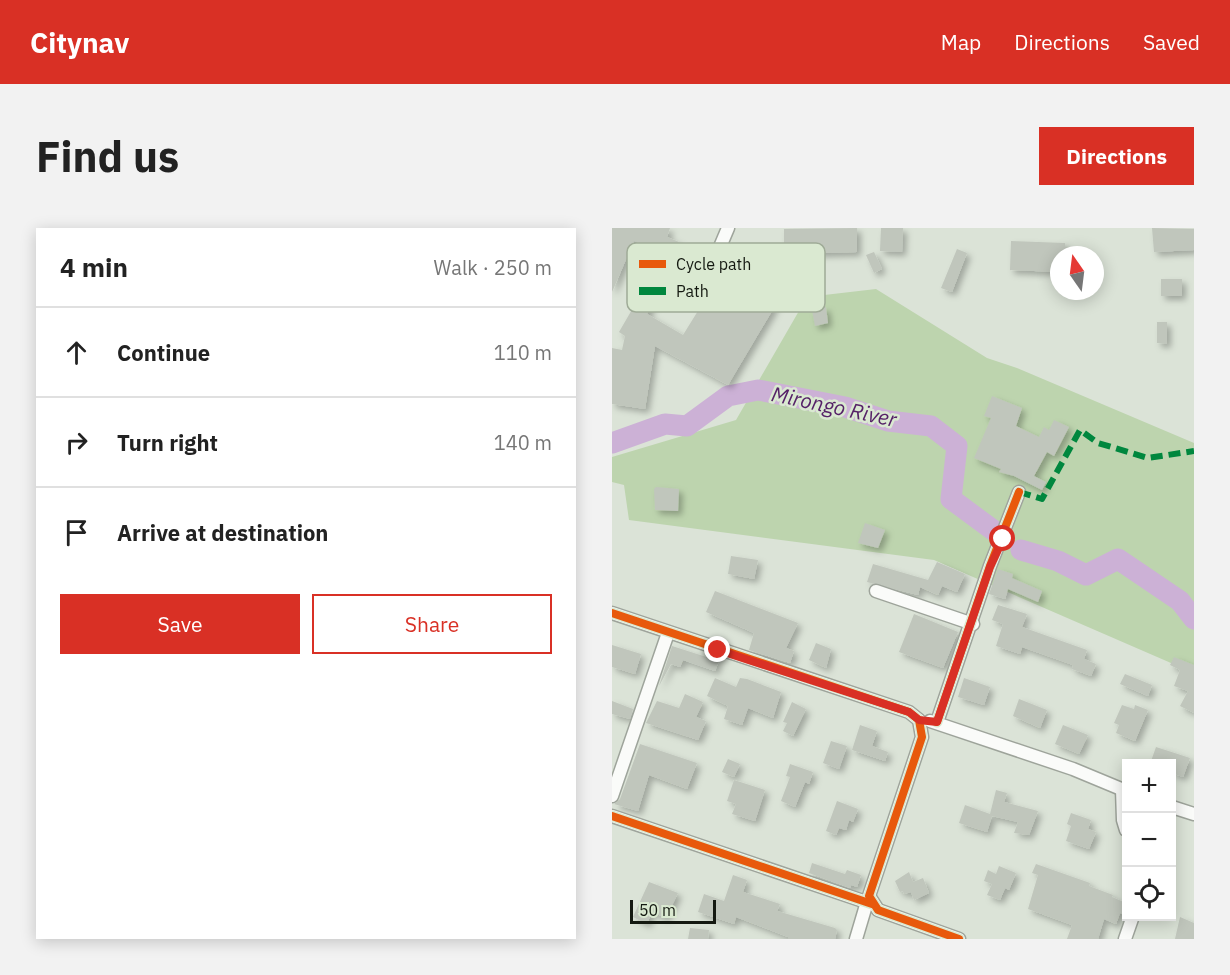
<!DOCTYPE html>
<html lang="en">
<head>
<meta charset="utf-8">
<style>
	:root { --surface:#fff; --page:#f2f2f2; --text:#222; --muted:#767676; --line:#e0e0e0; --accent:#d93025 }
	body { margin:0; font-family:"IBM Plex Sans",sans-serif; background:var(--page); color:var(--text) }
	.controls { position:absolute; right:18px; bottom:18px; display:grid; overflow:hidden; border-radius:0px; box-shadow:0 3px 15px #0003 }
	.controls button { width:54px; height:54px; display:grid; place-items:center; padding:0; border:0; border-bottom:2px solid var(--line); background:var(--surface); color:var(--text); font:30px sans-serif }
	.compass { position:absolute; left:438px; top:18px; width:54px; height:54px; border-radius:50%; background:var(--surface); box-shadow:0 3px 15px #0003; rotate:346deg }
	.scale { position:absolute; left:18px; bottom:15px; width:86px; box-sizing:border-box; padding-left:6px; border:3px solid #141911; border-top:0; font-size:16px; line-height:21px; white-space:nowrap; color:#141911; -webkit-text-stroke:4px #dae9d1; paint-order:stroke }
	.stop { position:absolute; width:18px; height:18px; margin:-14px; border:4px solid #d93025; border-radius:50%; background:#fff }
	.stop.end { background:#d93025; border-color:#fff; box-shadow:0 2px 6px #0008 }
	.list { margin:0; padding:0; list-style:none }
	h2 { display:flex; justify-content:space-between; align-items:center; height:78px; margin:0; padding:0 24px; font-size:26px }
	h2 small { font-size:20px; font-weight:400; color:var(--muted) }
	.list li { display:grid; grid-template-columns:39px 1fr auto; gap:18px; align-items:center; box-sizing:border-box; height:90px; padding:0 24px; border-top:2px solid var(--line) }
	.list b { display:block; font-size:22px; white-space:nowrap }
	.list em { font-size:20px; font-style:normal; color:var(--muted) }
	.actions { display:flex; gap:12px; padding:18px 24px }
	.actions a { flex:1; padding:14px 0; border:2px solid var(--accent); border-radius:0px; text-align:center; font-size:21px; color:var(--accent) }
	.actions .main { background:var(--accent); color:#fff }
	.icon { flex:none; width:33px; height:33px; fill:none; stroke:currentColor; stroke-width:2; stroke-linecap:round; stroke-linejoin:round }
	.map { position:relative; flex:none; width:582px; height:711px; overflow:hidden; border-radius:0px }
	header { display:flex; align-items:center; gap:36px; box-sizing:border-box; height:84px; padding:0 30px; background:var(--accent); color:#fff }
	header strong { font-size:28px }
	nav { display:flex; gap:33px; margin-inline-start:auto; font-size:21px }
	.intro { display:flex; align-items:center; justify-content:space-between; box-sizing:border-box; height:144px; padding:0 36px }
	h1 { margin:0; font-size:42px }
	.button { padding:15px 27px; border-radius:0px; background:var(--accent); color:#fff; font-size:21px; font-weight:700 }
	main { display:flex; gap:36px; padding:0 36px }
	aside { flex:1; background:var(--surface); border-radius:0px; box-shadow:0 3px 15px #0003 }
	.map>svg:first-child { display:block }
	.green { fill:#bdd4ae }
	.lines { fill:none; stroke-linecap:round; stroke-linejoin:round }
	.river { stroke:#ccb1d6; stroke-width:21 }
	.building { fill:#c0c6bc; filter:url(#shadow) }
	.minor-casing { stroke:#9ea49b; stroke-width:15 }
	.minor { stroke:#fafbf9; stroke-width:12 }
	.quiet { stroke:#00873e; stroke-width:6; stroke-dasharray:12 6; stroke-linecap:butt }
	.cycleway-casing { stroke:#dae9d1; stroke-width:11 }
	.cycleway { stroke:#e8590c; stroke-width:8 }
	.route { stroke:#d93025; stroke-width:8 }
	.labels { text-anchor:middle; stroke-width:5; stroke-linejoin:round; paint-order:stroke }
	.water-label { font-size:21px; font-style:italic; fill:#562268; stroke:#dae9d1 }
	.key { fill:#dae9d1; stroke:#9fab97; stroke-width:1.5 }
	.key-label { font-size:16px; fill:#141911 }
</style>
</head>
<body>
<header>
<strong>Citynav</strong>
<nav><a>Map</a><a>Directions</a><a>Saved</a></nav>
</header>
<div class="intro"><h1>Find us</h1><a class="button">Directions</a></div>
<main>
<aside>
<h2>4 min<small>Walk · 250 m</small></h2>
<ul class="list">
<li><svg class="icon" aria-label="ahead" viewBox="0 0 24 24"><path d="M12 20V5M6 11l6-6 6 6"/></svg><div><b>Continue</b></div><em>110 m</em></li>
<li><svg class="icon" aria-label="right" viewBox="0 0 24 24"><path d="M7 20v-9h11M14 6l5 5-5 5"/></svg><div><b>Turn right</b></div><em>140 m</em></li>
<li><svg class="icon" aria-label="arrive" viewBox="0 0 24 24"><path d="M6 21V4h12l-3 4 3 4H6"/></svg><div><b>Arrive at destination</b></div></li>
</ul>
<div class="actions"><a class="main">Save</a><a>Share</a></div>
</aside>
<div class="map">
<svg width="582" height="711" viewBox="0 0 582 711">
	<defs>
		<filter id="shadow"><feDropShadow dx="4" dy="4" stdDeviation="3" flood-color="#0004"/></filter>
	</defs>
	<rect width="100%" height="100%" fill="#dbe3d7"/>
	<polygon class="green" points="264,61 375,130 405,140 582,215 582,445 322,332 17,292 12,257 0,254 0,229 124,192 195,69"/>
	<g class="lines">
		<g class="river">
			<polyline points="0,215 53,196 75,198 116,168 146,162 233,179 276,193 319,198 345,218 339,271 381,302"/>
			<polyline points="409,322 446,333 474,347 506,331 568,373 582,391"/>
		</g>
	</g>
	<g class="building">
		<polygon points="0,0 58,0 55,9 67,14 62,24 56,22 55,25 22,13 0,64"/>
		<polygon points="245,0 245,24 172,26 172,1"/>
		<polygon points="269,0 291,0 290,24 268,23"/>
		<polygon points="540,0 582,1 582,22 542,24"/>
		<polygon points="399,13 453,15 453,27 447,27 447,44 398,42"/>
		<polygon points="345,21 355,25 340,64 329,60"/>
		<polygon points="262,24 270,41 262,45 254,27"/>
		<polygon points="131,27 165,42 168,35 180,40 160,83 116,157 43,118 33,181 0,176 0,120 10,122 13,108 7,104 43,42 55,48 35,86 71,107 102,57 108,59 118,39 124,42"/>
		<rect x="549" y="51" width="21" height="17"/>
		<polygon points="214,79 216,95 203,98 200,82"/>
		<polygon points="545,94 555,94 555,116 545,115"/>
		<polygon points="380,168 410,180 404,198 427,209 432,199 437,202 442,192 457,199 442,228 435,224 422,248 434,254 430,262 402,248 387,244 389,241 362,230 379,190 372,188"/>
		<polygon points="44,259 67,261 66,283 43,282 42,261"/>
		<polygon points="253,295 273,302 266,320 246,315"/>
		<polygon points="119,328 146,332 142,351 116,346"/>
		<polygon points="325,334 353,346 345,364 330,358 326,367 308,359 306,367 255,354 261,336 316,352"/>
		<polygon points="386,341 401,346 400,350 430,363 426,374 396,361 393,371 377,366"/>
		<polygon points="103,363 186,395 174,420 182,423 178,435 137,422 142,405 94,384"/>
		<polygon points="386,377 415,386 410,399 475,422 472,431 484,436 479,448 460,441 461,437 410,419 408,426 384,418 391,396 380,392"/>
		<polygon points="302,386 346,404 331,440 287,424"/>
		<polygon points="204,415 219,421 214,440 197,432"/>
		<polygon points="0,417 29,426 23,446 0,439"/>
		<polygon points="60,418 107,433 103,443 71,432 68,439 59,436 47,458"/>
		<polygon points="562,429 582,437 582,485 568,478 576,463 562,458 568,442 558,437"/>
		<polygon points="513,446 540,457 536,468 508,456"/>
		<polygon points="103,450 124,459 128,450 135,451 169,464 161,490 136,480 130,497 112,491 116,478 95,468"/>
		<polygon points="352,450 378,459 372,477 346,469"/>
		<polygon points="73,466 91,474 84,489 94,493 86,512 34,495 45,473 67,480"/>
		<polygon points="407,471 435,482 428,500 401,488"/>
		<polygon points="0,473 21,481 18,491 0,486"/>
		<polygon points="180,474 194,481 181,508 171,503 175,495 171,494"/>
		<polygon points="510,477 522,481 523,477 536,482 523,513 504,505 507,497 502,495"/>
		<polygon points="248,497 265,503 260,518 276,524 273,533 240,522"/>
		<polygon points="451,497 476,507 467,526 443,516"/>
		<polygon points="219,513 235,518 227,541 211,535"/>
		<polygon points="28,516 85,535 75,561 37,547 26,583 2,576 8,571"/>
		<polygon points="544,519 578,530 571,549 560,545 560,536 538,536"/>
		<polygon points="116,531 128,536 122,549 110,544"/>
		<polygon points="178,536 201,544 197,556 193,554 183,579 169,573 178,549 174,548"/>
		<polygon points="122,552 153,562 143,593 120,586 124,576 115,573"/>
		<polygon points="384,562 395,565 392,574 426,583 417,607 402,605 406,594 380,588 375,604 347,595 353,577 378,586"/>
		<polygon points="225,573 246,581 241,594 237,592 234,602 227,600 224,607 214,603"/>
		<polygon points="459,585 479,592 476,601 484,604 477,621 454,613 459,598 455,596"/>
		<polygon points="200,635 233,646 235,642 249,647 245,659 239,657 238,660 197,645"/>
		<polygon points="424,636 478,655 477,658 501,667 500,669 514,675 513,687 508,685 504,696 492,691 486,711 455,711 460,697 416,681 426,647 420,645"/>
		<polygon points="387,638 404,645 397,662 393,660 388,672 375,667 380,656 372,653 376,642 384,646"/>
		<polygon points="297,644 301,654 311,650 317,665 302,672 299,664 292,666 291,663 288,664 283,653"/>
		<polygon points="121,647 135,652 131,664 168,676 165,683 223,700 225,702 223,711 176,711 176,709 124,689 122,696 86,684 92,666 112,673"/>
		<polygon points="37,654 66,665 54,690 40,684 35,696 21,689"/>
		<polygon points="568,689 582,695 582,711 563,711"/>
		<polygon points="78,700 97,702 96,711 76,711"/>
	</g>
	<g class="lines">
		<defs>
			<g id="minor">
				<polyline points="97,45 116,0"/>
				<polyline points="264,363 361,396"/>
				<polyline points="0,385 297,484 307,492 310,509 257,668 266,682 347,711"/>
				<polyline points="318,493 461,541 514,563"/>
				<polyline points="325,494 378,338 407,264"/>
				<polyline points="510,561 511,592 514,602"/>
				<polyline points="0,568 56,405"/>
				<polyline points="560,579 582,586"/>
				<polyline points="0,588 260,676"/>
				<polyline points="244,711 255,674"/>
				<polyline points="513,711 521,688"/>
			</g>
		</defs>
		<use href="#minor" class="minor-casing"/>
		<use href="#minor" class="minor"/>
		<polyline class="quiet" points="407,264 430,271 468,202 486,215 536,230 582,223"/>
		<defs>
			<g id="cycleway">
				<polyline points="0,385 297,484 307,492 310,509 257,668 266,682 347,711"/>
				<polyline points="325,494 378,338 407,264"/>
				<polyline points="0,588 260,676"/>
			</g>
		</defs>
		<use href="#cycleway" class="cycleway-casing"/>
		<use href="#cycleway" class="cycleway"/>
	</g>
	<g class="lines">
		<polyline class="route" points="106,422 297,484 307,492 325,494 378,339 391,311"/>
	</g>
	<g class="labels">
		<g class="water-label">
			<text transform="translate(222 179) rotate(12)" y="7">Mirongo River</text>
		</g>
	</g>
	<rect x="15" y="15" width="198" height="69" rx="9" class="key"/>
	<rect x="27" y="32" width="27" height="8" fill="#e8590c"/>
	<rect x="27" y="59" width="27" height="8" fill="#00873e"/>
	<g class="key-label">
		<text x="64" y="42">Cycle path</text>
		<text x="64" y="69">Path</text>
	</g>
</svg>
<div class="controls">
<button>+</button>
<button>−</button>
<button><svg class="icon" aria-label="locate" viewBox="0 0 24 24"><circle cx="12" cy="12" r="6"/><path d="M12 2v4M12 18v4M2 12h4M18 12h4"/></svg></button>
</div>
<svg class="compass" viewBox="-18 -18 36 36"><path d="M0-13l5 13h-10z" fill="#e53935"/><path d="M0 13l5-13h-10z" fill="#767676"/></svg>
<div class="scale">50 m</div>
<div class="stop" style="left:391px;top:311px"></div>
<div class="stop end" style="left:106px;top:422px"></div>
</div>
</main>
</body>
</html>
